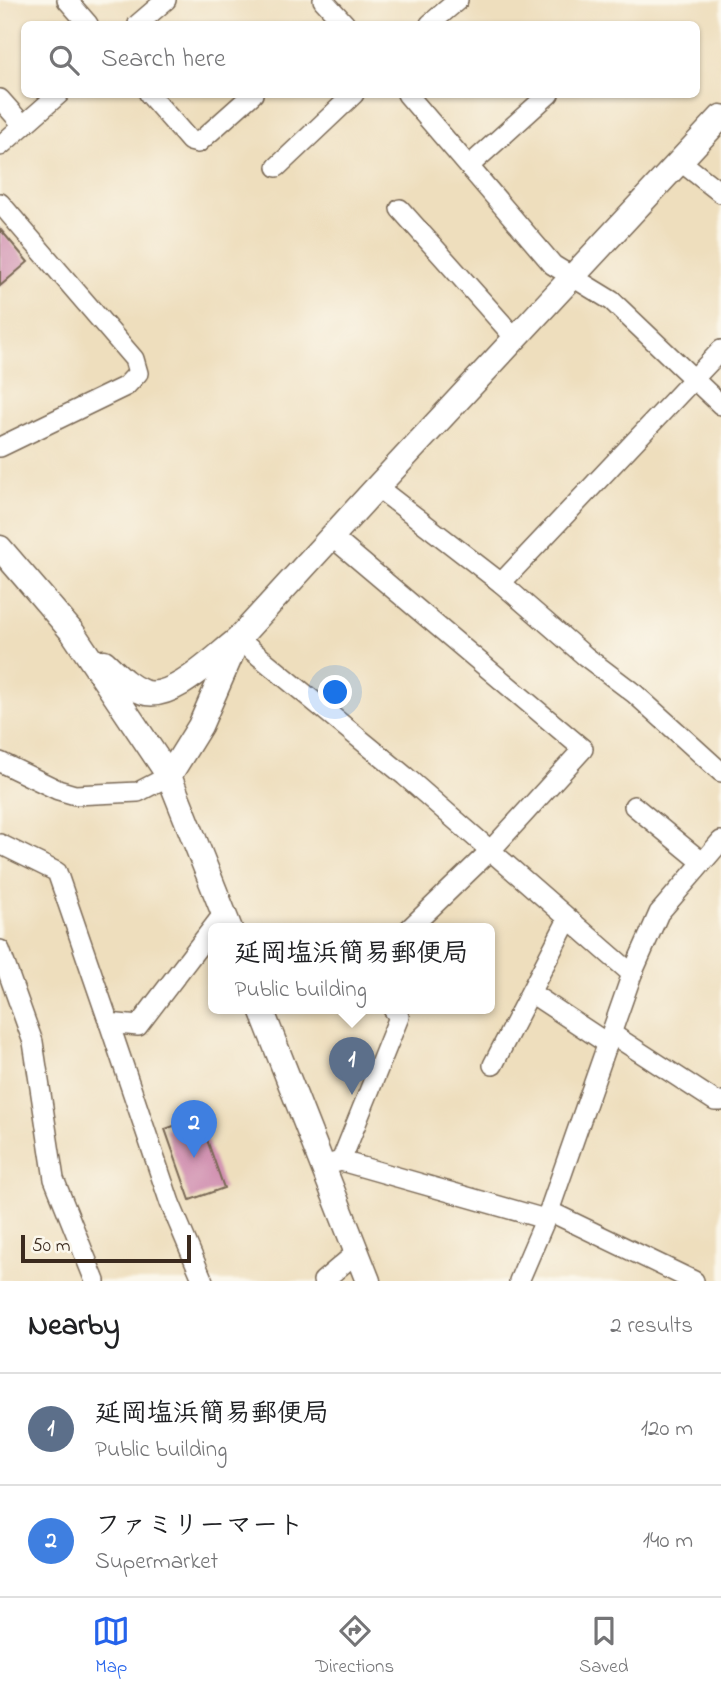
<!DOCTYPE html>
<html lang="en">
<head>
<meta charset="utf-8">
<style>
	:root { --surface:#fff; --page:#f6f6f6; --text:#202124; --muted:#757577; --line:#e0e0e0; --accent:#2563eb }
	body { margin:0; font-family:"Indie Flower","Klee One",sans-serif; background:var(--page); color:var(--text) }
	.scale { position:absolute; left:21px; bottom:18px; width:170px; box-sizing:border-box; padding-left:7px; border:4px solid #3b2a1e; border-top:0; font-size:19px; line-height:24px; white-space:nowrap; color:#3b2a1e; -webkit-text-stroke:5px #fbf7ec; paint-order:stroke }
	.you { position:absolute; left:336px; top:693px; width:24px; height:24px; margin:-18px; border:5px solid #fff; border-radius:50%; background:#1a73e8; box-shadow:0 0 0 10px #1a73e833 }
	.badge { display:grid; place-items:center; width:46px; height:46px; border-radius:50%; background:var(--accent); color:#fff; font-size:23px; font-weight:700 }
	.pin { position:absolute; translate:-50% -58px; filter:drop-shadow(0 2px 4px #0008) }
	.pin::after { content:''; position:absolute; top:37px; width:24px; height:21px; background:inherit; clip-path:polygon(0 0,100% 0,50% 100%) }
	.popup { position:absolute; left:208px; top:923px; width:287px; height:91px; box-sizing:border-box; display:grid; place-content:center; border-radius:10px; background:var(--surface); filter:drop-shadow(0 2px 5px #0005); font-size:23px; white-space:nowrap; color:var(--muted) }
	.popup b { font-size:26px; color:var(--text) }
	.popup::after { content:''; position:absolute; left:50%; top:100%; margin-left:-14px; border:14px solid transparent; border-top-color:var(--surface) }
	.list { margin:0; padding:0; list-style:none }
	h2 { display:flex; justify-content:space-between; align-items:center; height:91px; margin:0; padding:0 28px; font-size:30px }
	h2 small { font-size:23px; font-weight:400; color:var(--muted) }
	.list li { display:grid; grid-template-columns:46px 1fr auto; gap:21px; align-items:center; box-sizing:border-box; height:112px; padding:0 28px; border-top:2px solid var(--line) }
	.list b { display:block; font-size:26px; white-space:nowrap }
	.list p { margin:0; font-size:23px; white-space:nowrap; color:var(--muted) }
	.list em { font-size:23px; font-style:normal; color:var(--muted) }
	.icon { flex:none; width:38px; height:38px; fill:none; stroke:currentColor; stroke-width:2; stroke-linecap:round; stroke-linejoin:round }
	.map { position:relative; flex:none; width:721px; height:1281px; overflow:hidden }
	.search { position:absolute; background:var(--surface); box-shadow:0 2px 5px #0004; left:21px; right:21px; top:21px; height:77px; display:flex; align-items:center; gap:18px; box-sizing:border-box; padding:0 24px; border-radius:10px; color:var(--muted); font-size:26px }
	.sheet { height:315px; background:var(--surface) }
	nav { display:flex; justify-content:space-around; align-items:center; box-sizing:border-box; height:98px; border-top:2px solid var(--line); background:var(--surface); font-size:19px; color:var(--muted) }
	nav a { display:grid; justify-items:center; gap:4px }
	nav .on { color:var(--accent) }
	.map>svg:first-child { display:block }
	.building { fill:#d191b1 }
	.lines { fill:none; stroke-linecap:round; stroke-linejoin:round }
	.minor-casing { stroke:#7a6956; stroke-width:22 }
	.tertiary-casing { stroke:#7a6956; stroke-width:27 }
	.minor { stroke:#fff; stroke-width:19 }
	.tertiary { stroke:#fff; stroke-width:24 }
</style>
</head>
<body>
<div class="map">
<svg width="721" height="1281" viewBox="0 0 721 1281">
	<rect width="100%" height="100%" fill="#fbf7ec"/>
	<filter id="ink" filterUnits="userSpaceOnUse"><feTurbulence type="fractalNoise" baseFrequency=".0143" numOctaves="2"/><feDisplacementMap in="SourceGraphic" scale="14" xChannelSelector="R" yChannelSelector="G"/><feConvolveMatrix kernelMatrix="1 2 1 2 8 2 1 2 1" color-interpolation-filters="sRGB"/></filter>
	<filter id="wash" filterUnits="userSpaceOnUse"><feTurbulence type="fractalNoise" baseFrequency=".00686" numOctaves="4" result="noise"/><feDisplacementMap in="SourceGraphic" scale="28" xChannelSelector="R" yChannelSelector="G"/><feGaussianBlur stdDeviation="1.57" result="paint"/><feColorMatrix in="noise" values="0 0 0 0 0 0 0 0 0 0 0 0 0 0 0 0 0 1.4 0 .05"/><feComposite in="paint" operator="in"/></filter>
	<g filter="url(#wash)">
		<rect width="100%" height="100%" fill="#eedebd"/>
		<g id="blocks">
			<g class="building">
				<polygon points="0,229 28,262 0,286"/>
				<polygon points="199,1117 224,1188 190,1200 165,1129"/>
			</g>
		</g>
	</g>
	<g filter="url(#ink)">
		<use href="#blocks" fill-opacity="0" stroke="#7a6956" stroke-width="2"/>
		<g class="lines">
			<defs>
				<g id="minor">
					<polyline points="67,0 88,24"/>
					<polyline points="323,0 345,24"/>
					<polyline points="138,24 166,0"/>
					<polyline points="430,24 458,0"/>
					<polyline points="149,94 190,141 198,143 253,94"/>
					<polyline points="407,94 553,265 612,301 721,405"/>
					<polyline points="0,99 23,125"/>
					<polyline points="0,146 59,94"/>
					<polyline points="680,161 721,193"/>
					<polyline points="469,166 549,94"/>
					<polyline points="277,167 354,94"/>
					<polyline points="0,203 134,359 138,373 126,386 0,447"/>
					<polyline points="400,209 515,338"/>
					<polyline points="377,487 501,583 585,656 635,694 721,772"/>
					<polyline points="332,537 583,749 491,850 409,929"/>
					<polyline points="501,583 721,350"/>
					<polyline points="238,639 405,776 632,974"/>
					<polyline points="0,762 58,790 75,795 138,792 169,776"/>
					<polyline points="634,806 702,862"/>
					<polyline points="0,844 57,872 109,1023 138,1026 224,913"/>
					<polyline points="0,950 33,1042 54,1179 95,1281"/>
					<polyline points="531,993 608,1044"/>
					<polyline points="109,1023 170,1203 203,1281"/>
					<polyline points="612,1034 715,1101 721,1101"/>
					<polyline points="493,1065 568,919"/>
					<polyline points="341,1161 545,1219"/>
					<polyline points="330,1164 341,1161 399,1017 393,1009"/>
					<polyline points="549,1211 694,1281"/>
					<polyline points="323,1281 356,1253"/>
					<polyline points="519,1281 549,1211 632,974 659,913 721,841"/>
				</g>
				<g id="tertiary">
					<polyline points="0,548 73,633 169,776 230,929"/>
					<path d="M104,662C116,673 127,686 143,692C171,702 214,658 236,641"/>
					<polyline points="169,776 200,726 238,639 377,487 721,117"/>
					<polyline points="261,1009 368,1281"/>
				</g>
			</defs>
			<use href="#minor" class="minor-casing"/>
			<use href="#tertiary" class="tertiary-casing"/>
			<use href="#minor" class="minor"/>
			<use href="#tertiary" class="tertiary"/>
		</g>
	</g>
</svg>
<div class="scale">50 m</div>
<div class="you"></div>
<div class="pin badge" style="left:352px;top:1095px;background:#5c6f8a">1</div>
<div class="popup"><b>延岡塩浜簡易郵便局</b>Public building</div>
<div class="pin badge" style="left:194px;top:1158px;background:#3f7fe0">2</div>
<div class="search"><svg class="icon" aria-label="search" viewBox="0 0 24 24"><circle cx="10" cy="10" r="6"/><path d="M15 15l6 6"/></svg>Search here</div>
</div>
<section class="sheet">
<h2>Nearby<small>2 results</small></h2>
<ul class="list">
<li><span class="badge" style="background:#5c6f8a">1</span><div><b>延岡塩浜簡易郵便局</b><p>Public building</p></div><em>120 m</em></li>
<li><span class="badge" style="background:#3f7fe0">2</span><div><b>ファミリーマート</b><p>Supermarket</p></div><em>140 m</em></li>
</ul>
</section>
<nav>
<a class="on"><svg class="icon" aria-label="map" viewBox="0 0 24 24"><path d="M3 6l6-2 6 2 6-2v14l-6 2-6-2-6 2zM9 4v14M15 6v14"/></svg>Map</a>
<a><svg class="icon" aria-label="directions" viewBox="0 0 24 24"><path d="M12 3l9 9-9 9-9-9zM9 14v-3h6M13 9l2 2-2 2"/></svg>Directions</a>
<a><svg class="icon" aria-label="saved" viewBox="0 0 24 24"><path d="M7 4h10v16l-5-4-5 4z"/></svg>Saved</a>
</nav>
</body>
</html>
